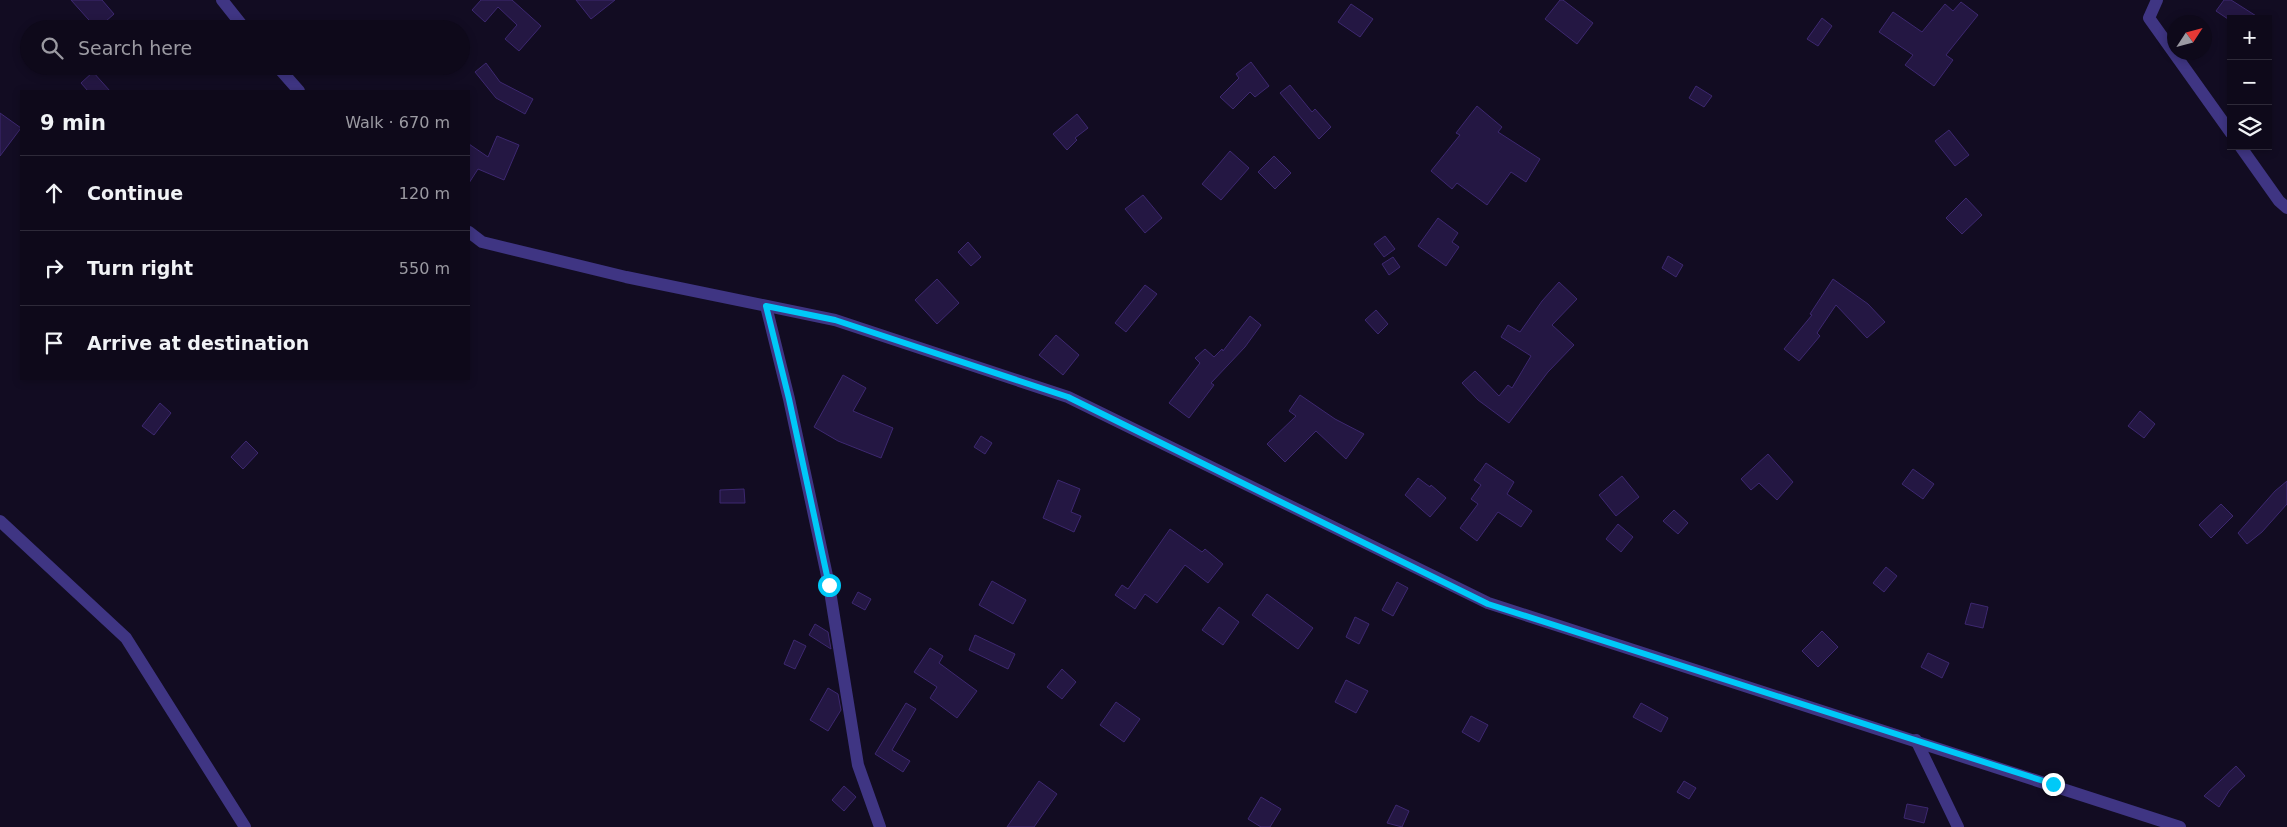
<!DOCTYPE html>
<html lang="en">
<head>
<meta charset="utf-8">
<style>
	:root { --surface:#0e091a; --page:#1c1727; --text:#f1f3f6; --muted:#9b9aa2; --line:#2e2a39 }
	body { margin:0; font-family:"DejaVu Sans",sans-serif; background:var(--page); color:var(--text) }
	.controls { position:absolute; right:15px; top:15px; display:grid; overflow:hidden; border-radius:0px; box-shadow:0 2px 8px #0003 }
	.controls button { width:45px; height:45px; display:grid; place-items:center; padding:0; border:0; border-bottom:1px solid var(--line); background:var(--surface); color:var(--text); font:25px sans-serif }
	.compass { position:absolute; left:2167px; top:15px; width:45px; height:45px; border-radius:50%; background:var(--surface); box-shadow:0 2px 8px #0003; rotate:54deg }
	.stop { position:absolute; width:15px; height:15px; margin:-11px; border:4px solid #00c9f8; border-radius:50%; background:#fff }
	.stop.end { background:#00c9f8; border-color:#fff; box-shadow:0 1px 5px #0008 }
	.list { margin:0; padding:0; list-style:none }
	h2 { display:flex; justify-content:space-between; align-items:center; height:65px; margin:0; padding:0 20px; font-size:21px }
	h2 small { font-size:16px; font-weight:400; color:var(--muted) }
	.list li { display:grid; grid-template-columns:32px 1fr auto; gap:15px; align-items:center; box-sizing:border-box; height:75px; padding:0 20px; border-top:1px solid var(--line) }
	.list b { display:block; font-size:19px; white-space:nowrap }
	.list em { font-size:16px; font-style:normal; color:var(--muted) }
	.icon { flex:none; width:28px; height:28px; fill:none; stroke:currentColor; stroke-width:2; stroke-linecap:round; stroke-linejoin:round }
	.map { position:relative; flex:none; width:2287px; height:827px; overflow:hidden }
	.search { position:absolute; background:var(--surface); box-shadow:0 2px 8px #0003; left:20px; top:20px; width:450px; height:55px; display:flex; align-items:center; gap:12px; box-sizing:border-box; padding:0 18px; border-radius:28px; color:var(--muted); font-size:19px }
	.panel { position:absolute; background:var(--surface); box-shadow:0 2px 8px #0003; left:20px; top:90px; width:450px; height:290px; border-radius:0px }
	.map>svg:first-child { display:block }
	.building { fill:#241743; stroke:#3d2870 }
	.lines { fill:none; stroke-linecap:round; stroke-linejoin:round }
	.street { stroke:#3f3583; stroke-width:12 }
	.route { stroke:#00c9f8; stroke-width:6 }
</style>
</head>
<body>
<div class="map">
<svg width="2287" height="827" viewBox="0 0 2287 827">
	<rect width="100%" height="100%" fill="#120c22"/>
	<g class="building">
		<polygon points="71,0 102,0 114,14 97,29"/>
		<polygon points="481,0 512,0 541,26 519,51 505,39 517,25 498,7 485,22 472,10"/>
		<polygon points="576,0 615,0 591,19"/>
		<polygon points="1560,0 1563,0 1593,23 1577,44 1545,19"/>
		<polygon points="2224,0 2231,0 2261,19 2228,19 2216,11"/>
		<polygon points="1961,2 1978,15 1946,55 1953,60 1934,86 1905,65 1913,55 1879,32 1893,12 1922,32 1945,4 1953,11"/>
		<polygon points="1351,4 1373,19 1360,37 1338,22"/>
		<polygon points="1822,18 1832,26 1818,46 1807,39"/>
		<polygon points="1251,62 1269,86 1255,97 1250,92 1233,109 1220,97 1239,78 1236,74"/>
		<polygon points="486,63 500,82 533,99 525,114 496,98 475,72"/>
		<polygon points="93,72 110,91 88,91 81,83"/>
		<polygon points="1290,85 1312,112 1315,109 1331,127 1319,139 1280,93"/>
		<polygon points="1696,86 1712,96 1704,107 1689,98"/>
		<polygon points="1477,106 1502,127 1498,132 1540,159 1526,182 1511,172 1487,205 1457,183 1452,189 1431,171 1460,135 1456,133"/>
		<polygon points="0,113 21,128 0,156"/>
		<polygon points="1077,114 1088,128 1075,138 1077,140 1067,150 1053,134"/>
		<polygon points="1949,130 1969,155 1955,166 1935,141"/>
		<polygon points="497,136 519,145 504,180 478,169 469,183 469,144 488,157"/>
		<polygon points="1230,151 1249,168 1221,200 1202,184"/>
		<polygon points="1274,156 1291,173 1275,189 1258,172"/>
		<polygon points="1143,195 1162,218 1145,233 1125,209"/>
		<polygon points="1966,198 1982,215 1962,234 1946,218"/>
		<polygon points="1438,218 1458,233 1452,242 1459,247 1446,266 1418,246"/>
		<polygon points="1385,236 1395,249 1384,257 1374,244"/>
		<polygon points="968,242 981,257 971,266 958,252"/>
		<polygon points="1668,256 1683,265 1676,277 1662,268"/>
		<polygon points="1393,257 1400,267 1389,275 1382,264"/>
		<polygon points="937,279 959,303 937,324 915,300"/>
		<polygon points="1833,279 1868,304 1885,322 1867,338 1836,305 1817,333 1820,336 1799,361 1784,349 1812,315 1810,314"/>
		<polygon points="1559,282 1577,299 1552,325 1574,345 1548,372 1509,423 1478,400 1462,383 1475,371 1499,396 1508,385 1512,388 1531,356 1501,337 1508,325 1520,332 1542,301"/>
		<polygon points="1145,285 1157,294 1126,332 1115,323"/>
		<polygon points="1376,310 1388,324 1378,334 1365,320"/>
		<polygon points="1250,316 1261,325 1245,347 1211,383 1214,385 1189,418 1169,403 1200,363 1195,358 1205,349 1214,357 1222,349 1223,351"/>
		<polygon points="1056,335 1079,355 1063,375 1039,355"/>
		<polygon points="843,375 866,388 853,411 893,428 881,458 838,441 814,427"/>
		<polygon points="1300,395 1335,419 1364,434 1346,459 1316,431 1285,462 1267,444 1296,416 1289,411"/>
		<polygon points="160,403 171,413 154,435 142,426"/>
		<polygon points="2140,411 2155,424 2144,438 2128,426"/>
		<polygon points="981,436 992,443 985,454 974,447"/>
		<polygon points="246,441 258,453 243,469 231,457"/>
		<polygon points="1768,454 1793,482 1777,500 1759,483 1751,490 1741,479"/>
		<polygon points="1486,463 1514,482 1507,494 1532,511 1521,527 1498,512 1477,541 1460,528 1478,504 1471,499 1481,485 1474,480"/>
		<polygon points="1913,469 1934,484 1923,499 1902,484"/>
		<polygon points="1622,476 1639,497 1616,516 1599,495"/>
		<polygon points="1418,478 1430,487 1431,485 1446,498 1430,517 1405,495"/>
		<polygon points="1058,480 1080,489 1071,512 1081,516 1074,532 1043,518"/>
		<polygon points="2287,481 2287,504 2262,532 2247,544 2238,533 2275,491"/>
		<polygon points="744,489 745,503 720,503 720,490"/>
		<polygon points="2221,504 2233,516 2211,538 2199,525"/>
		<polygon points="1674,510 1688,523 1678,534 1663,521"/>
		<polygon points="1618,524 1633,537 1621,552 1606,539"/>
		<polygon points="1170,529 1202,552 1205,549 1223,564 1208,583 1185,565 1157,603 1145,594 1135,609 1115,595 1122,585 1128,589"/>
		<polygon points="1886,567 1897,576 1884,592 1873,583"/>
		<polygon points="992,581 1026,600 1013,624 979,605"/>
		<polygon points="1397,582 1408,588 1393,616 1382,610"/>
		<polygon points="858,592 871,599 865,610 852,603"/>
		<polygon points="1267,594 1313,628 1298,649 1252,615"/>
		<polygon points="1971,603 1988,607 1983,628 1965,624"/>
		<polygon points="1219,607 1239,622 1223,645 1202,630"/>
		<polygon points="1355,617 1369,624 1359,644 1346,637"/>
		<polygon points="815,624 828,632 831,649 809,635"/>
		<polygon points="1822,631 1838,647 1818,667 1802,651"/>
		<polygon points="975,635 1015,654 1008,669 969,650"/>
		<polygon points="794,640 806,646 795,669 784,664"/>
		<polygon points="930,648 943,656 939,663 977,691 957,718 930,698 937,687 914,672"/>
		<polygon points="1928,653 1949,663 1942,678 1921,667"/>
		<polygon points="1062,669 1076,682 1062,699 1047,687"/>
		<polygon points="1346,680 1368,691 1356,713 1335,702"/>
		<polygon points="828,688 838,694 841,710 828,731 810,720"/>
		<polygon points="1116,702 1140,719 1124,742 1100,725"/>
		<polygon points="906,703 916,709 892,750 910,761 903,772 875,754"/>
		<polygon points="1641,703 1668,718 1661,732 1633,717"/>
		<polygon points="1471,716 1488,725 1479,742 1462,732"/>
		<polygon points="2236,766 2245,776 2229,791 2219,807 2204,796"/>
		<polygon points="1039,781 1057,794 1034,827 1007,827"/>
		<polygon points="1684,781 1696,788 1689,799 1677,792"/>
		<polygon points="844,786 856,797 844,811 832,800"/>
		<polygon points="1261,797 1281,809 1270,827 1261,827 1248,819"/>
		<polygon points="1907,804 1928,808 1924,823 1904,818"/>
		<polygon points="1396,805 1409,811 1402,827 1387,823"/>
	</g>
	<g class="lines">
		<g class="street">
			<polyline points="222,0 245,29"/>
			<polyline points="2157,0 2149,18 2231,133"/>
			<polyline points="277,66 299,91"/>
			<polyline points="2240,146 2279,201 2287,208"/>
			<polyline points="469,232 482,242 626,277 835,320 1068,397 1488,603 2180,827"/>
			<polyline points="766,306 789,399 829,585 858,765 880,827"/>
			<polyline points="0,521 126,638 245,827"/>
			<polyline points="1916,740 1958,827"/>
		</g>
	</g>
	<g class="lines">
		<polyline class="route" points="829,585 789,399 766,306 835,320 1068,397 1488,604 2053,784"/>
	</g>
</svg>
<div class="controls">
<button>+</button>
<button>−</button>
<button><svg class="icon" aria-label="layers" viewBox="0 0 24 24"><path d="M12 4l9 5-9 5-9-5zM3 14l9 5 9-5"/></svg></button>
</div>
<svg class="compass" viewBox="-18 -18 36 36"><path d="M0-13l5 13h-10z" fill="#e53935"/><path d="M0 13l5-13h-10z" fill="#9b9aa2"/></svg>
<div class="stop" style="left:829px;top:585px"></div>
<div class="stop end" style="left:2053px;top:784px"></div>
<div class="search"><svg class="icon" aria-label="search" viewBox="0 0 24 24"><circle cx="10" cy="10" r="6"/><path d="M15 15l6 6"/></svg>Search here</div>
<section class="panel">
<h2>9 min<small>Walk · 670 m</small></h2>
<ul class="list">
<li><svg class="icon" aria-label="ahead" viewBox="0 0 24 24"><path d="M12 20V5M6 11l6-6 6 6"/></svg><div><b>Continue</b></div><em>120 m</em></li>
<li><svg class="icon" aria-label="right" viewBox="0 0 24 24"><path d="M7 20v-9h11M14 6l5 5-5 5"/></svg><div><b>Turn right</b></div><em>550 m</em></li>
<li><svg class="icon" aria-label="arrive" viewBox="0 0 24 24"><path d="M6 21V4h12l-3 4 3 4H6"/></svg><div><b>Arrive at destination</b></div></li>
</ul>
</section>
</div>
</body>
</html>
